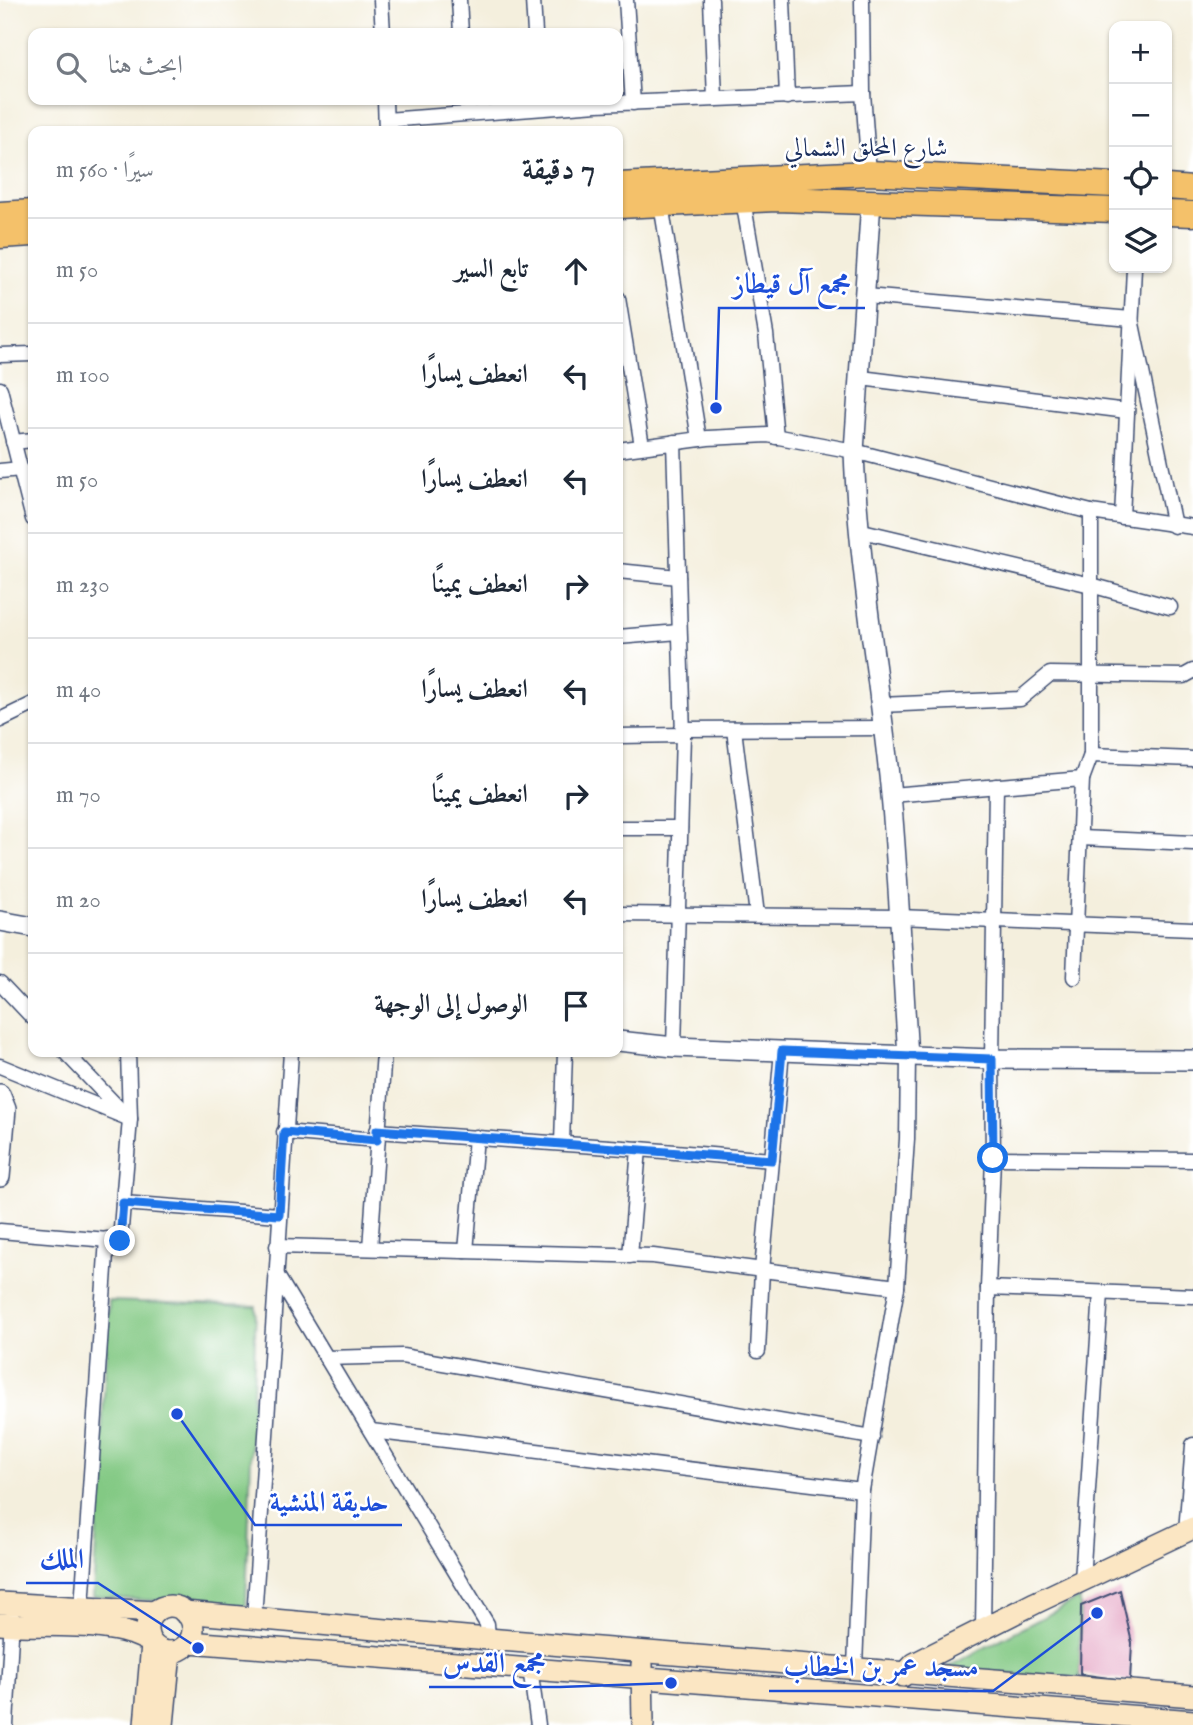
<!DOCTYPE html>
<html lang="ar">
<head>
<meta charset="utf-8">
<style>
	:root { --surface:#fff; --page:#f6f6f7; --text:#1f2937; --muted:#747a83; --line:#e0e1e3 }
	body { margin:0; font-family:"IM FELL English",Amiri,serif; background:var(--page); color:var(--text); direction:rtl }
	.controls { position:absolute; right:21px; top:21px; display:grid; overflow:hidden; border-radius:14px; box-shadow:0 2px 5px #0004 }
	.controls button { width:63px; height:63px; display:grid; place-items:center; padding:0; border:0; border-bottom:2px solid var(--line); background:var(--surface); color:var(--text); font:35px sans-serif }
	.stop { position:absolute; width:21px; height:21px; margin:-16px; border:5px solid #1a73e8; border-radius:50%; background:#fff }
	.stop.end { background:#1a73e8; border-color:#fff; box-shadow:0 2px 7px #0008 }
	.list { margin:0; padding:0; list-style:none }
	h2 { display:flex; justify-content:space-between; align-items:center; height:91px; margin:0; padding:0 28px; font-size:30px }
	h2 small { font-size:23px; font-weight:400; color:var(--muted) }
	.list li { display:grid; grid-template-columns:46px 1fr auto; gap:21px; align-items:center; box-sizing:border-box; height:105px; padding:0 28px; border-top:2px solid var(--line) }
	.list b { display:block; font-size:26px; white-space:nowrap }
	.list em { font-size:23px; font-style:normal; color:var(--muted) }
	.icon { flex:none; width:38px; height:38px; fill:none; stroke:currentColor; stroke-width:2; stroke-linecap:round; stroke-linejoin:round }
	.map { position:relative; flex:none; width:1193px; height:1725px; overflow:hidden; direction:ltr }
	.search { position:absolute; background:var(--surface); box-shadow:0 2px 5px #0004; left:28px; top:28px; width:595px; height:77px; display:flex; align-items:center; gap:18px; box-sizing:border-box; padding:0 24px; border-radius:14px; color:var(--muted); font-size:26px }
	.panel { position:absolute; background:var(--surface); box-shadow:0 2px 5px #0004; left:28px; top:126px; width:595px; height:931px; border-radius:14px; direction:rtl }
	.map>svg:first-child { display:block }
	.green { fill:#83c984; stroke:#4f7c71; stroke-width:2 }
	.building { fill:#e198bc }
	.lines { fill:none; stroke-linecap:round; stroke-linejoin:round }
	.minor-casing { stroke:#3c4c71; stroke-width:17 }
	.tertiary-casing { stroke:#3c4c71; stroke-width:22 }
	.secondary-casing { stroke:#3c4c71; stroke-width:24 }
	.trunk-casing { stroke:#3c4c71; stroke-width:27 }
	.minor { stroke:#fff; stroke-width:14 }
	.tertiary { stroke:#fff; stroke-width:19 }
	.secondary { stroke:#fbe6c3; stroke-width:21 }
	.trunk { stroke:#f4c16a; stroke-width:24 }
	.route { stroke:#1a73e8; stroke-width:9 }
	.labels { text-anchor:middle; stroke-width:5; stroke-linejoin:round; paint-order:stroke }
	.street-label { font-size:26px; fill:#1b2f5e; stroke:#fff }
	.leader { fill:none; stroke:#1d4ed8; stroke-width:2.5 }
	.callout-dot { fill:#1d4ed8; stroke:#fff; stroke-width:2.5 }
	.callout-label { font-size:28px; text-anchor:middle; font-weight:bold; fill:#1d4ed8; stroke:#fff; stroke-width:5; stroke-linejoin:round; paint-order:stroke }
</style>
</head>
<body>
<div class="map">
<svg width="1193" height="1725" viewBox="0 0 1193 1725">
	<rect width="100%" height="100%" fill="#fff"/>
	<filter id="ink" filterUnits="userSpaceOnUse"><feTurbulence type="fractalNoise" baseFrequency=".0143" numOctaves="2"/><feDisplacementMap in="SourceGraphic" scale="14" xChannelSelector="R" yChannelSelector="G"/><feConvolveMatrix kernelMatrix="1 2 1 2 8 2 1 2 1" color-interpolation-filters="sRGB"/></filter>
	<filter id="wash" filterUnits="userSpaceOnUse"><feTurbulence type="fractalNoise" baseFrequency=".00686" numOctaves="4" result="noise"/><feDisplacementMap in="SourceGraphic" scale="28" xChannelSelector="R" yChannelSelector="G"/><feGaussianBlur stdDeviation="1.57" result="paint"/><feColorMatrix in="noise" values="0 0 0 0 0 0 0 0 0 0 0 0 0 0 0 0 0 1.4 0 .05"/><feComposite in="paint" operator="in"/></filter>
	<g filter="url(#wash)">
		<rect width="100%" height="100%" fill="#f4efdd"/>
		<g class="green">
			<polygon points="109,1301 256,1306 246,1606 93,1597"/>
			<polygon points="1080,1598 1080,1678 940,1671"/>
		</g>
		<g id="blocks">
			<g class="building">
				<polygon points="474,100 511,100 511,103 475,105"/>
				<polygon points="1120,1590 1132,1643 1130,1681 1080,1674 1081,1606"/>
			</g>
		</g>
	</g>
	<g filter="url(#ink)">
		<use href="#blocks" fill-opacity="0" stroke="#3c4c71" stroke-width="2"/>
		<g class="lines">
			<defs>
				<g id="minor">
					<polyline points="381,0 383,33"/>
					<polyline points="459,0 461,33"/>
					<polyline points="533,0 535,33"/>
					<polyline points="626,0 633,103"/>
					<polyline points="711,0 715,99"/>
					<polyline points="783,0 787,97"/>
					<polyline points="862,0 863,93 869,173"/>
					<polyline points="385,100 386,131"/>
					<polyline points="386,120 597,104 863,93"/>
					<polyline points="743,200 766,334 776,437"/>
					<polyline points="661,204 699,439"/>
					<polyline points="866,296 1131,319 1174,526"/>
					<polyline points="618,298 642,446"/>
					<polyline points="0,355 33,354"/>
					<polyline points="861,378 1127,411"/>
					<polyline points="0,389 33,519"/>
					<polyline points="13,442 33,440"/>
					<polyline points="674,442 683,735 674,1047"/>
					<polyline points="618,450 708,438 768,435 854,451 1091,512 1193,527"/>
					<polyline points="0,471 21,469"/>
					<polyline points="1122,517 1134,268"/>
					<polyline points="858,530 1091,585 1170,607"/>
					<polyline points="618,571 678,577"/>
					<polyline points="618,637 679,632"/>
					<polyline points="880,705 1020,699 1050,674 1184,676 1193,671"/>
					<polyline points="0,720 33,704"/>
					<polyline points="682,729 882,728"/>
					<polyline points="734,729 757,915"/>
					<polyline points="618,736 683,735"/>
					<polyline points="1091,755 1091,512"/>
					<polyline points="891,795 1082,779 1091,755 1193,759"/>
					<polyline points="618,828 680,828"/>
					<polyline points="1080,838 1193,843"/>
					<polyline points="618,914 899,917 1193,929"/>
					<polyline points="1074,977 1082,779"/>
					<polyline points="0,983 33,1018"/>
					<polyline points="65,1052 126,1116"/>
					<polyline points="0,1066 130,1119"/>
					<polyline points="377,1131 639,1149 630,1256"/>
					<polyline points="284,1132 377,1140"/>
					<polyline points="562,1143 565,1052"/>
					<polyline points="639,1149 772,1160"/>
					<polyline points="993,1158 1193,1160"/>
					<polyline points="123,1203 130,1119 128,1052"/>
					<polyline points="0,1231 120,1241 123,1203 279,1215"/>
					<polyline points="277,1246 653,1256 897,1287"/>
					<polyline points="370,1248 384,1052"/>
					<polyline points="466,1251 476,1137"/>
					<polyline points="276,1274 487,1624 488,1639"/>
					<polyline points="988,1288 1193,1296"/>
					<polyline points="758,1351 762,1270 782,1051"/>
					<polyline points="326,1358 402,1356 872,1437"/>
					<polyline points="371,1431 862,1490"/>
					<polyline points="1186,1531 1193,1445"/>
					<polyline points="1082,1580 1101,1293"/>
					<polyline points="82,1607 107,1239"/>
					<polyline points="254,1619 291,1052"/>
					<polyline points="983,1629 988,1288 993,1158 992,1059 996,786"/>
					<polyline points="855,1667 862,1490 897,1287 907,1139 908,1056"/>
					<polyline points="530,1668 538,1725"/>
					<polyline points="6,1725 12,1618"/>
				</g>
				<g id="tertiary">
					<path d="M871,201L854,451C858,567 880,680 891,795C899,882 902,969 908,1056"/>
					<polyline points="0,921 33,927"/>
					<polyline points="618,1041 674,1047 992,1059 1193,1060"/>
					<polyline points="0,1094 6,1109 0,1177"/>
				</g>
				<g id="secondary">
					<polyline points="0,1603 155,1612"/>
					<circle cx="170" cy="1629" r="23"/>
					<polyline points="184,1612 488,1639 1193,1696"/>
					<path d="M0,1624C45,1628 112,1619 150,1642"/>
					<polyline points="189,1642 1193,1721"/>
					<polyline points="642,1664 643,1725"/>
					<polyline points="903,1676 914,1664 1035,1603 1193,1528"/>
					<polyline points="145,1725 152,1644"/>
					<polyline points="163,1725 170,1652"/>
				</g>
				<g id="trunk">
					<polyline points="618,185 869,173 1114,185"/>
					<polyline points="1167,187 1193,189"/>
					<polyline points="618,206 777,199 1114,210"/>
					<polyline points="1167,213 1193,214"/>
					<polyline points="0,214 33,212"/>
					<polyline points="0,236 33,234"/>
				</g>
			</defs>
			<use href="#minor" class="minor-casing"/>
			<use href="#tertiary" class="tertiary-casing"/>
			<use href="#secondary" class="secondary-casing"/>
			<use href="#trunk" class="trunk-casing"/>
			<use href="#minor" class="minor"/>
			<use href="#tertiary" class="tertiary"/>
			<use href="#secondary" class="secondary"/>
			<use href="#trunk" class="trunk"/>
		</g>
	</g>
	<g class="lines" filter="url(#ink)">
		<polyline class="route" points="120,1241 123,1203 279,1215 284,1132 377,1140 377,1130 772,1160 782,1051 992,1059 993,1158"/>
	</g>
	<g class="labels">
		<g class="street-label">
			<text x="866" y="156">شارع المحلق الشمالي</text>
		</g>
	</g>
	<path class="leader" d="M716 408L719 308H865M177 1414L255 1525H402M198 1648L98 1583H26M671 1683L560 1687H429M1097 1613L993 1691H769"/>
	<g class="callout-dot">
		<circle cx="716" cy="408" r="7"/>
		<circle cx="177" cy="1414" r="7"/>
		<circle cx="198" cy="1648" r="7"/>
		<circle cx="671" cy="1683" r="7"/>
		<circle cx="1097" cy="1613" r="7"/>
	</g>
	<g class="callout-label">
		<text x="792" y="293">مجمع آل قيطاز</text>
		<text x="329" y="1511">حديقة المنشية</text>
		<text x="62" y="1568">الملك</text>
		<text x="494" y="1672">مجمع القدس</text>
		<text x="881" y="1676">مسجد عمر بن الخطاب</text>
	</g>
</svg>
<div class="controls">
<button>+</button>
<button>−</button>
<button><svg class="icon" aria-label="locate" viewBox="0 0 24 24"><circle cx="12" cy="12" r="6"/><path d="M12 2v4M12 18v4M2 12h4M18 12h4"/></svg></button>
<button><svg class="icon" aria-label="layers" viewBox="0 0 24 24"><path d="M12 4l9 5-9 5-9-5zM3 14l9 5 9-5"/></svg></button>
</div>
<div class="stop" style="left:993px;top:1158px"></div>
<div class="stop end" style="left:120px;top:1241px"></div>
<div class="search"><svg class="icon" aria-label="search" viewBox="0 0 24 24"><circle cx="10" cy="10" r="6"/><path d="M15 15l6 6"/></svg>ابحث هنا</div>
<section class="panel">
<h2>7 دقيقة<small>سيرًا · 560 m</small></h2>
<ul class="list">
<li><svg class="icon" aria-label="ahead" viewBox="0 0 24 24"><path d="M12 20V5M6 11l6-6 6 6"/></svg><div><b>تابع السير</b></div><em>50 m</em></li>
<li><svg class="icon" aria-label="left" viewBox="0 0 24 24"><path d="M17 20v-9H6M10 6l-5 5 5 5"/></svg><div><b>انعطف يسارًا</b></div><em>100 m</em></li>
<li><svg class="icon" aria-label="left" viewBox="0 0 24 24"><path d="M17 20v-9H6M10 6l-5 5 5 5"/></svg><div><b>انعطف يسارًا</b></div><em>50 m</em></li>
<li><svg class="icon" aria-label="right" viewBox="0 0 24 24"><path d="M7 20v-9h11M14 6l5 5-5 5"/></svg><div><b>انعطف يمينًا</b></div><em>230 m</em></li>
<li><svg class="icon" aria-label="left" viewBox="0 0 24 24"><path d="M17 20v-9H6M10 6l-5 5 5 5"/></svg><div><b>انعطف يسارًا</b></div><em>40 m</em></li>
<li><svg class="icon" aria-label="right" viewBox="0 0 24 24"><path d="M7 20v-9h11M14 6l5 5-5 5"/></svg><div><b>انعطف يمينًا</b></div><em>70 m</em></li>
<li><svg class="icon" aria-label="left" viewBox="0 0 24 24"><path d="M17 20v-9H6M10 6l-5 5 5 5"/></svg><div><b>انعطف يسارًا</b></div><em>20 m</em></li>
<li><svg class="icon" aria-label="arrive" viewBox="0 0 24 24"><path d="M6 21V4h12l-3 4 3 4H6"/></svg><div><b>الوصول إلى الوجهة</b></div></li>
</ul>
</section>
</div>
</body>
</html>
